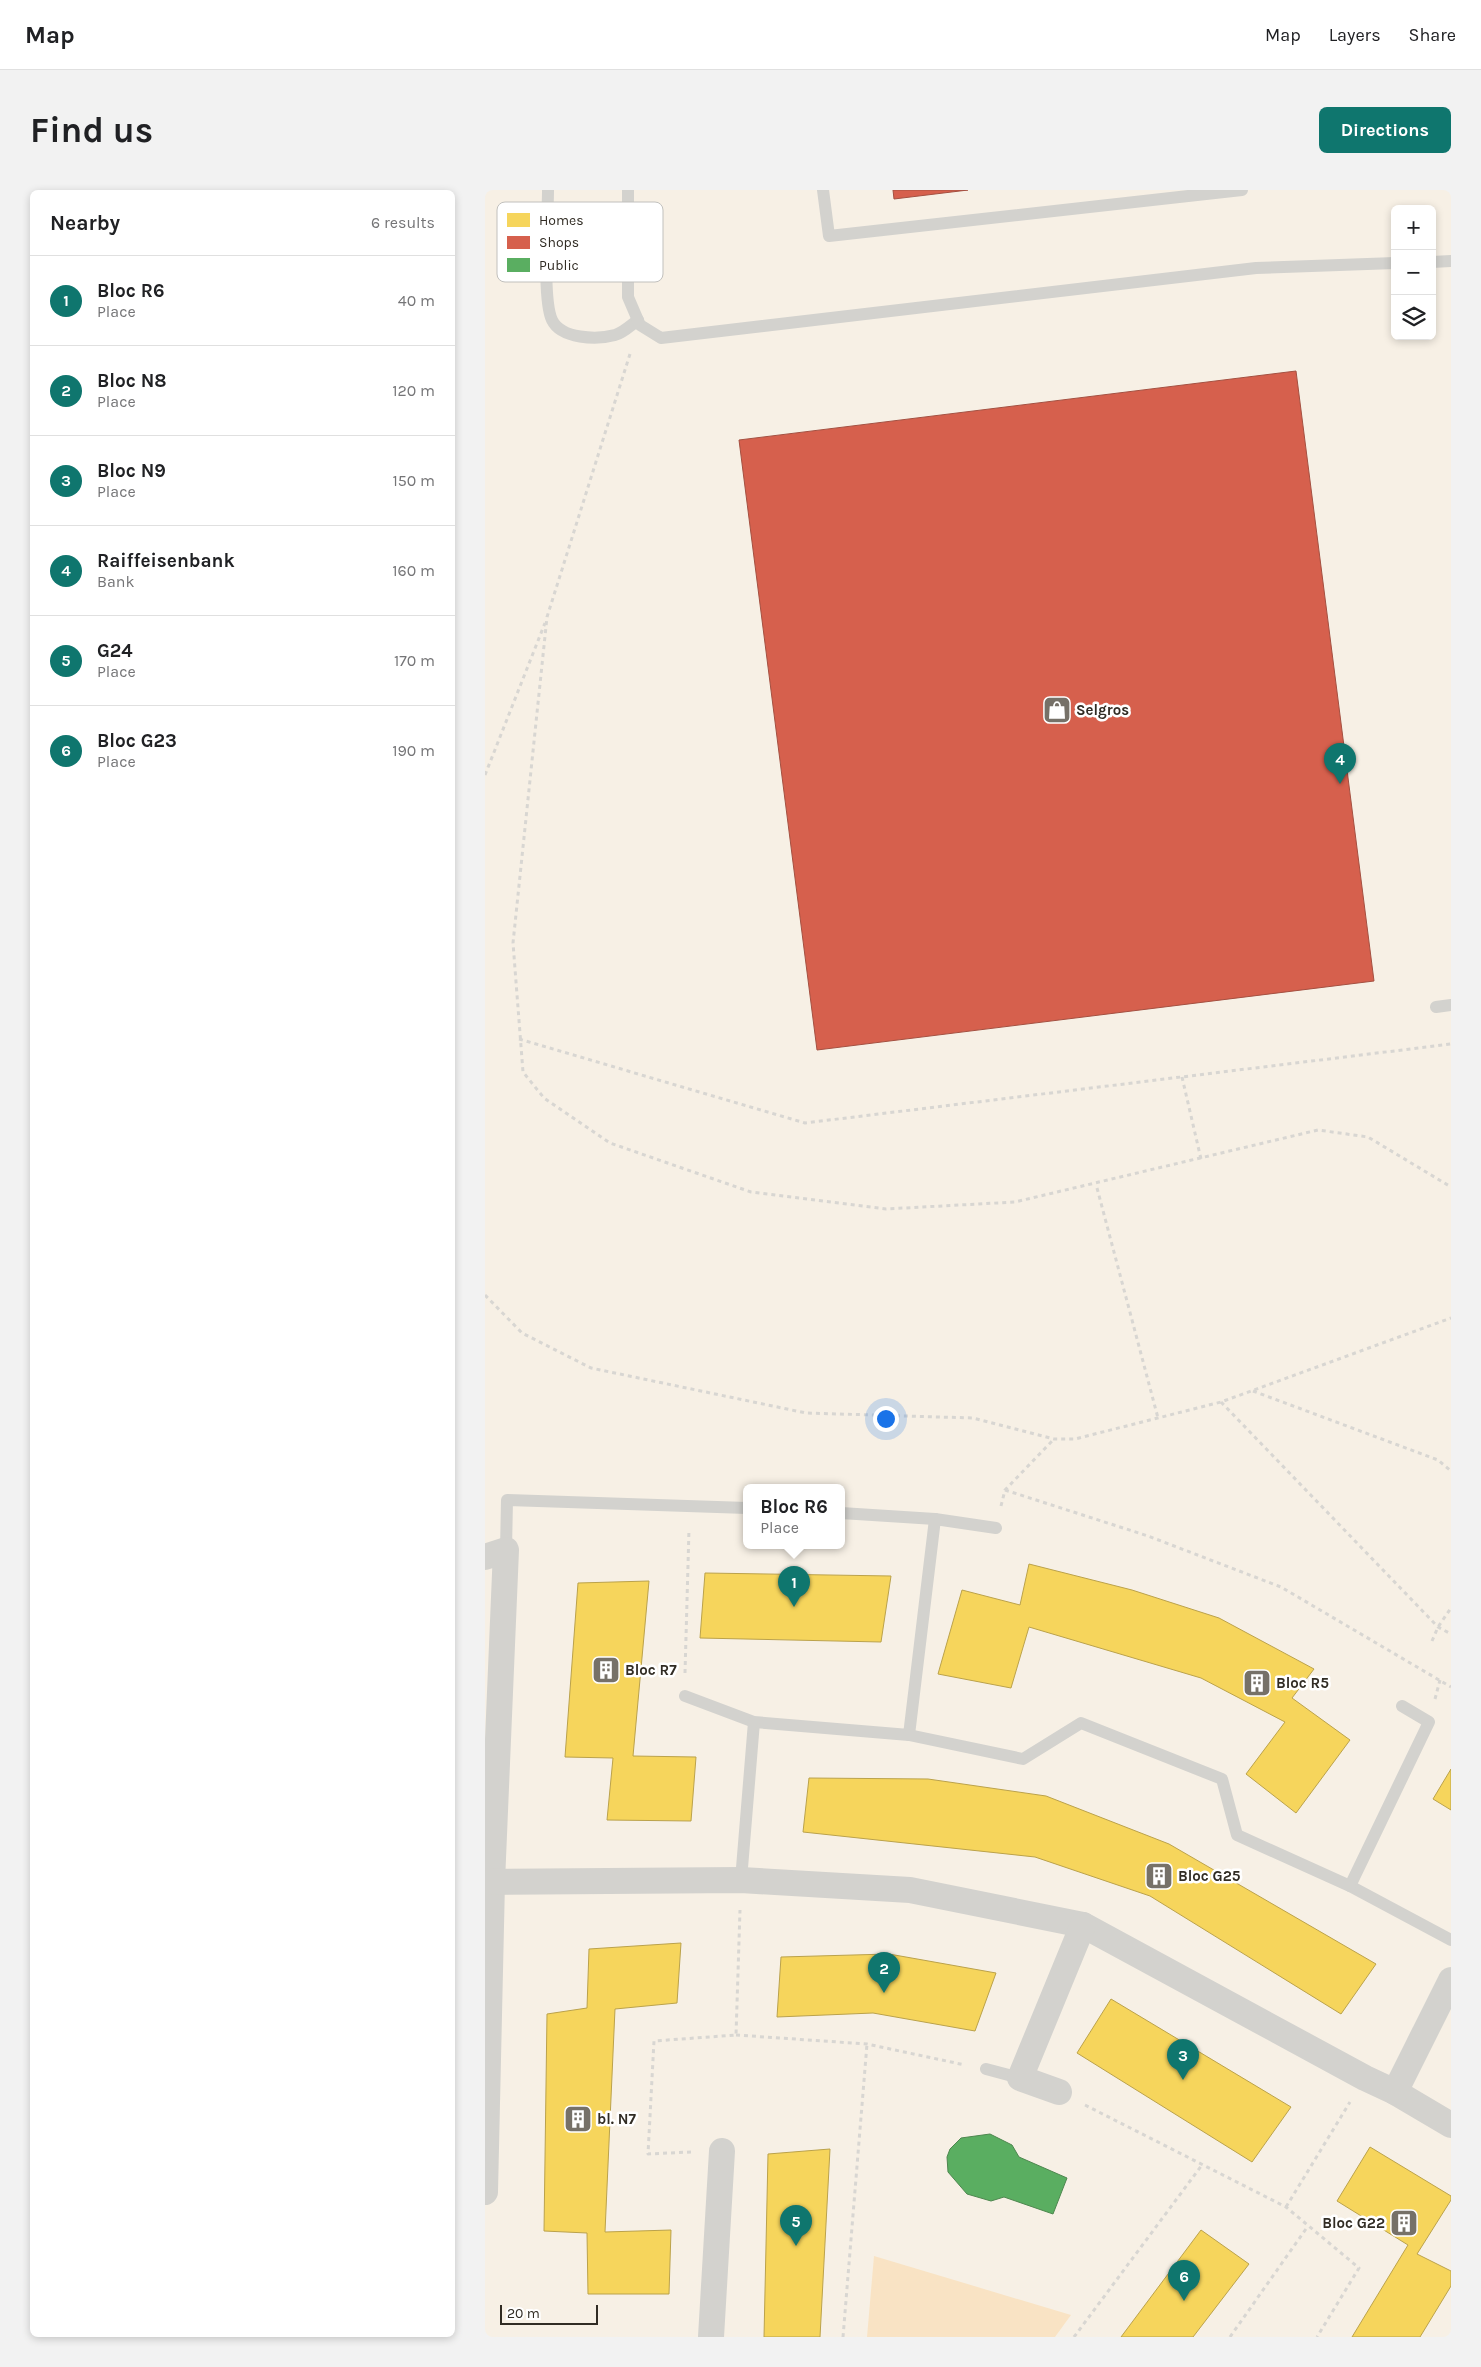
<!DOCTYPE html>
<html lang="en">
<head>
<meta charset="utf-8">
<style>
	:root { --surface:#fff; --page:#f2f2f2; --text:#202124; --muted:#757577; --line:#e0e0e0; --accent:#0f766e }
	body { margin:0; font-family:Karla,sans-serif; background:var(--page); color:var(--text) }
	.controls { position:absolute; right:15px; top:15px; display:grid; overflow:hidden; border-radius:8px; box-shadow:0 2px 8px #0003 }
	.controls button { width:45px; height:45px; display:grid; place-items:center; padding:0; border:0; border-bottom:1px solid var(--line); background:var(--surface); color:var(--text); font:25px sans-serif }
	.scale { position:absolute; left:15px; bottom:12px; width:98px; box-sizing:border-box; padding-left:5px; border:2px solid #312c24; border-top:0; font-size:14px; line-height:18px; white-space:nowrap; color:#312c24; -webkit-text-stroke:4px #fff; paint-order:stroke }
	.you { position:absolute; left:400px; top:1228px; width:18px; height:18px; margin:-12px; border:4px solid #fff; border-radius:50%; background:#1a73e8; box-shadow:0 0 0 8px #1a73e833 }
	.badge { display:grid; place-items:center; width:32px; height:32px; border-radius:50%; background:var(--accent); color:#fff; font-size:16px; font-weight:700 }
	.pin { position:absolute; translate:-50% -41px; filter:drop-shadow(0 1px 2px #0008) }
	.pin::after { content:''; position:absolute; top:26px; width:18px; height:15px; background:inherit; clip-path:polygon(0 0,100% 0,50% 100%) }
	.popup { position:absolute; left:258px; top:1294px; width:102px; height:65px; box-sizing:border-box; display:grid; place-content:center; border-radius:8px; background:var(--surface); filter:drop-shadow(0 1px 4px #0005); font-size:16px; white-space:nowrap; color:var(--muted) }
	.popup b { font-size:19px; color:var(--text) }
	.popup::after { content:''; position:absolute; left:50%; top:100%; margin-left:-10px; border:10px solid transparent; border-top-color:var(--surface) }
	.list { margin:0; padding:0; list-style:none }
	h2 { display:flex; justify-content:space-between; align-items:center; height:65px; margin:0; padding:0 20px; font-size:21px }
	h2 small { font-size:16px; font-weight:400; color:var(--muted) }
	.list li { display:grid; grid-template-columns:32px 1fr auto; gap:15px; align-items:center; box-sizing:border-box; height:90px; padding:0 20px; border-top:1px solid var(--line) }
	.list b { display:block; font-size:19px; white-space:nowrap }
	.list p { margin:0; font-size:16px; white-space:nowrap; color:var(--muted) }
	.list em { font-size:16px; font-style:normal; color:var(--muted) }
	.icon { flex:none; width:28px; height:28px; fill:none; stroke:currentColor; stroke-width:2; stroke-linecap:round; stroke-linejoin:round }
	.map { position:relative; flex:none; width:966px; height:2147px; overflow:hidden; border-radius:8px }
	header { display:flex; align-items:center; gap:30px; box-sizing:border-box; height:70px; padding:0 25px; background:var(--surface); border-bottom:1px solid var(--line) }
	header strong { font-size:24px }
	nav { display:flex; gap:28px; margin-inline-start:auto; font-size:18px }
	.intro { display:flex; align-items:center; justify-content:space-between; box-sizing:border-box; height:120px; padding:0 30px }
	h1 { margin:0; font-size:35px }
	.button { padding:12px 22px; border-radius:8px; background:var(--accent); color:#fff; font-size:18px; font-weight:700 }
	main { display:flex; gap:30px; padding:0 30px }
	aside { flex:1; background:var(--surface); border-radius:8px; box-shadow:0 2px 8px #0003 }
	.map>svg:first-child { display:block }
	.green { fill:#f9e3c4 }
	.homes { fill:#f6d55c; stroke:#bba24b }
	.shops { fill:#d6604d; stroke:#a45041 }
	.public { fill:#5aae61; stroke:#4e874f }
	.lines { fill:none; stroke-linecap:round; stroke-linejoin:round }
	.path { stroke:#d8d6d2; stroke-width:3; stroke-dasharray:4 4; stroke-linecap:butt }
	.service { stroke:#d3d2ce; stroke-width:12 }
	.minor { stroke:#d3d2ce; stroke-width:26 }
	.labels { text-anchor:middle; stroke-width:5; stroke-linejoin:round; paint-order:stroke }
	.poi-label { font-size:15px; font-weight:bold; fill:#312c24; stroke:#fff; text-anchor:start }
	.key { fill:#fff; stroke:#c1c0bd; stroke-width:1 }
	.key-label { font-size:14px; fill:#312c24 }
</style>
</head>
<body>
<header>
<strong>Map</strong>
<nav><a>Map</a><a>Layers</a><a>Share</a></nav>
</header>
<div class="intro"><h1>Find us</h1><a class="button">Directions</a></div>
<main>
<aside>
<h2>Nearby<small>6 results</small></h2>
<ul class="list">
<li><span class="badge">1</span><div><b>Bloc R6</b><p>Place</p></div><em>40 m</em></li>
<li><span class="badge">2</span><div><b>Bloc N8</b><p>Place</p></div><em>120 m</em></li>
<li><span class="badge">3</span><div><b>Bloc N9</b><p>Place</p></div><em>150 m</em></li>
<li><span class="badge">4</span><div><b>Raiffeisenbank</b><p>Bank</p></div><em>160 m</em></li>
<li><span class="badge">5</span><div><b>G24</b><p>Place</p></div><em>170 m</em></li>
<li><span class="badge">6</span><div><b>Bloc G23</b><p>Place</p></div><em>190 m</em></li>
</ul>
</aside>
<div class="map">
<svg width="966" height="2147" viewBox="0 0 966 2147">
	<rect width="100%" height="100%" fill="#f7f0e5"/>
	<polygon class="green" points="389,2066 586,2125 570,2147 382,2147"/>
	<g class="homes">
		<polygon points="544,1374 647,1400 734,1428 829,1479 807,1508 865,1550 811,1623 761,1584 800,1532 716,1488 544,1437 526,1498 453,1484 477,1400 535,1415"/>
		<polygon points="220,1383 406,1386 396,1452 215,1448"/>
		<polygon points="164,1391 148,1566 211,1567 206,1631 122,1630 128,1568 80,1567 93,1393"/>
		<polygon points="966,1579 966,1620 948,1609"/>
		<polygon points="324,1588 443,1589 561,1606 684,1654 891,1774 856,1824 665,1706 550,1667 318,1642"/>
		<polygon points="196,1753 192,1813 130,1819 120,2042 186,2040 184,2104 103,2104 102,2043 59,2041 62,1824 102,1818 104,1759"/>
		<polygon points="404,1764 511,1783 490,1841 388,1823 292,1827 296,1767"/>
		<polygon points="626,1809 806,1917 767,1972 592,1863"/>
		<polygon points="885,1957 966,2006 966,2010 932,2064 966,2081 966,2096 935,2147 867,2147 923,2055 852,2011"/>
		<polygon points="345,1959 335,2147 279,2147 283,1964"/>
		<polygon points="716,2040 764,2074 708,2147 636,2147"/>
	</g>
	<g class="shops">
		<polygon points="408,0 483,0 409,9"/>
		<polygon points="811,181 889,791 332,860 254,250"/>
	</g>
	<polygon class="public" points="505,1944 527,1955 534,1967 582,1988 568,2024 519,2007 506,2011 482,2004 463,1982 462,1967 465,1959 476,1948"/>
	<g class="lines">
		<g class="path">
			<polyline points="145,164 62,427 28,753 38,882 59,908 125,953 266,1002 401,1019 530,1012 833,940 883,947 966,997"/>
			<polyline points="0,585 60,433"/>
			<polyline points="34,849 320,933 966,854"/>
			<polyline points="697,887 716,969"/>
			<polyline points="612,998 673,1228"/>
			<polyline points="0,1105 37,1143 106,1178 321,1223 488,1228 569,1249 590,1249 736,1212 966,1128"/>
			<polyline points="768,1201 953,1270 966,1281"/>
			<polyline points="736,1212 953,1437 966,1444"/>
			<polyline points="520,1300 663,1346 796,1397 966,1497"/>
			<polyline points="516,1316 520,1300 569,1249"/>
			<polyline points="947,1451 953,1437 966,1418"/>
			<polyline points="200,1483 204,1339"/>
			<polyline points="950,1509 955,1490"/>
			<polyline points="251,1845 382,1854 480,1875"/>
			<polyline points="600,1915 801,2017 874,2078 832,2147"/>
			<polyline points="206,1962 163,1964 169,1851 251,1845 255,1720"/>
			<polyline points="801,2017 865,1912"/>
			<polyline points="358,2147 382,1854"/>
			<polyline points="589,2147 717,1975"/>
			<polyline points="745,2147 823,2036"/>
		</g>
		<g class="service">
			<path d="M63,0C63,27 57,109 67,130C76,149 112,150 130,145C138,143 146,135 153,130"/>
			<polyline points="143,0 143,107 155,135 176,148 771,78 910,73"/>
			<polyline points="338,0 344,46 757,0"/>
			<polyline points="947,72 966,71"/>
			<polyline points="951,817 966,815"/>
			<polyline points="356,1323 450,1329"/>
			<polyline points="21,1360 22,1310 262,1318"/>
			<polyline points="200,1506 269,1532 424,1545 450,1329 511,1338"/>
			<polyline points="917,1516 944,1532 865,1696 966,1750"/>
			<polyline points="424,1545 538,1569 596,1533 737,1589 752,1645 865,1696"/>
			<polyline points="256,1690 269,1532"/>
			<polyline points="501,1879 535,1888"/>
		</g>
		<g class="minor">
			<polyline points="0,1367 21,1360 7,1692 0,2002"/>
			<polyline points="0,1692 256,1690 425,1700 598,1735 880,1888 910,1902 966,1935"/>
			<polyline points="574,1902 535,1888 598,1735"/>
			<polyline points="910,1902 966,1790"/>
			<polyline points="226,2147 237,1961"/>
		</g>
	</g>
	<defs>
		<symbol id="shop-square" viewBox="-11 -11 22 22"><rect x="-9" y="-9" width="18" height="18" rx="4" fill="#767168" stroke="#fff"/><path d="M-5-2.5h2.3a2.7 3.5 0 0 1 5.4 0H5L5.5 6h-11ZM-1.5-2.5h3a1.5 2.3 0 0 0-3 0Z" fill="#fff"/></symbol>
		<symbol id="building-square" viewBox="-11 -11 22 22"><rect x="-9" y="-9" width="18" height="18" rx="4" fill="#767168" stroke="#fff"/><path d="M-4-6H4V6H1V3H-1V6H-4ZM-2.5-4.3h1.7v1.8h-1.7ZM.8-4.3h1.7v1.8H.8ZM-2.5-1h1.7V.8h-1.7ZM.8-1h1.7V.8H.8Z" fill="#fff"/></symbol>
	</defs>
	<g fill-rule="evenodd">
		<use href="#shop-square" x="556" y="504" width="32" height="32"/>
		<use href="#building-square" x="105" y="1464" width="32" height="32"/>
		<use href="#building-square" x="756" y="1477" width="32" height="32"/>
		<use href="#building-square" x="658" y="1670" width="32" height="32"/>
		<use href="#building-square" x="77" y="1913" width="32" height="32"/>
		<use href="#building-square" x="903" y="2017" width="32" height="32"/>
	</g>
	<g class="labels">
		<g class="poi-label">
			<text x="591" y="525">Selgros</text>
			<text x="140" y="1485">Bloc R7</text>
			<text x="791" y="1498">Bloc R5</text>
			<text x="693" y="1691">Bloc G25</text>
			<text x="112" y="1934">bl. N7</text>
			<text x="900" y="2038" text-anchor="end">Bloc G22</text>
		</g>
	</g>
	<rect x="12" y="12" width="166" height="80" rx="8" class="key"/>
	<rect x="22" y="23" width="23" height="14" fill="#f6d55c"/>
	<rect x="22" y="46" width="23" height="13" fill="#d6604d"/>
	<rect x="22" y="68" width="23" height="14" fill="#5aae61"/>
	<g class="key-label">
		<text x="54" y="35">Homes</text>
		<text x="54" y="57">Shops</text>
		<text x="54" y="80">Public</text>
	</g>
</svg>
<div class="controls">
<button>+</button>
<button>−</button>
<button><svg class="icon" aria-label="layers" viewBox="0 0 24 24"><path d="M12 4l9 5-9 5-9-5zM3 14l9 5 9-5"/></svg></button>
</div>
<div class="scale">20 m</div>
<div class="you"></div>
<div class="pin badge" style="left:309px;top:1417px">1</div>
<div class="popup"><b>Bloc R6</b>Place</div>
<div class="pin badge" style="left:399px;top:1803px">2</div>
<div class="pin badge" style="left:698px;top:1890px">3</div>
<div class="pin badge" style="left:855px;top:594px">4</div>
<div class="pin badge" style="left:311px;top:2056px">5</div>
<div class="pin badge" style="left:699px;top:2111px">6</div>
</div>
</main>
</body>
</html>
